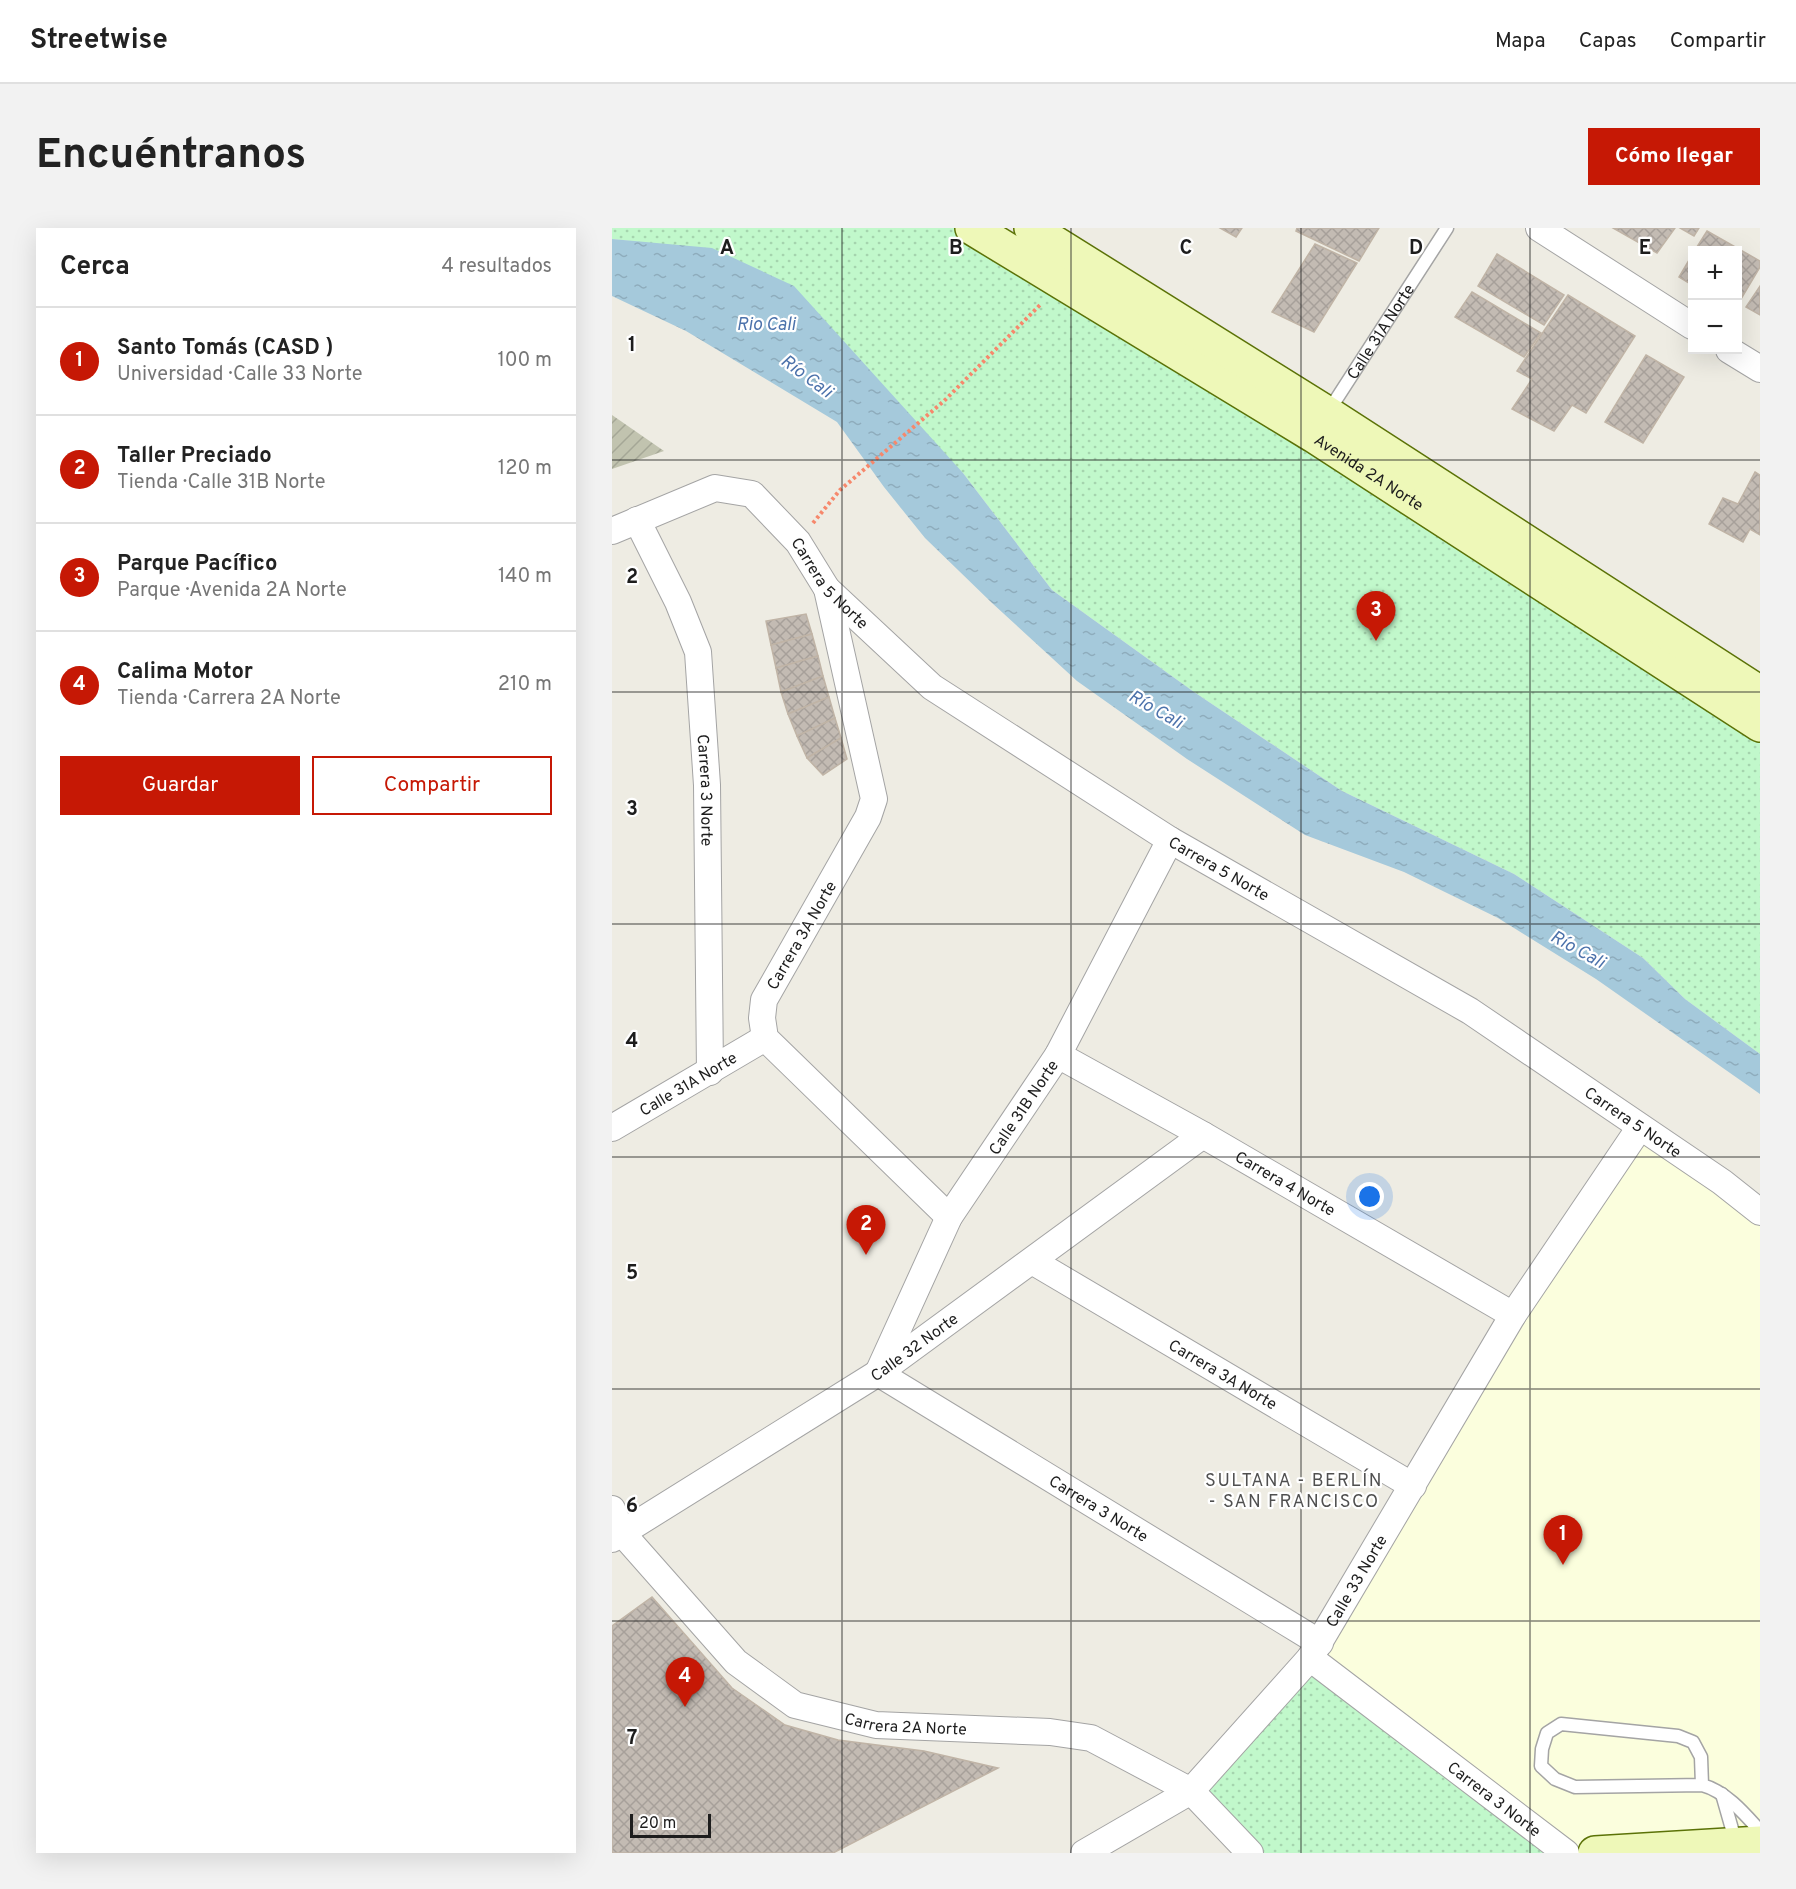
<!DOCTYPE html>
<html lang="es">
<head>
<meta charset="utf-8">
<style>
	:root { --surface:#fff; --page:#f2f2f2; --text:#222; --muted:#767676; --line:#e0e0e0; --accent:#c61805 }
	body { margin:0; font-family:Overpass,sans-serif; background:var(--page); color:var(--text) }
	.controls { position:absolute; right:18px; top:18px; display:grid; overflow:hidden; border-radius:0px; box-shadow:0 6px 24px #0002 }
	.controls button { width:54px; height:54px; display:grid; place-items:center; padding:0; border:0; border-bottom:2px solid var(--line); background:var(--surface); color:var(--text); font:30px sans-serif }
	.scale { position:absolute; left:18px; bottom:15px; width:81px; box-sizing:border-box; padding-left:6px; border:3px solid #1d1d1d; border-top:0; font-size:16px; line-height:21px; white-space:nowrap; color:#1d1d1d; -webkit-text-stroke:4px #fff; paint-order:stroke }
	.you { position:absolute; left:758px; top:969px; width:21px; height:21px; margin:-15px; border:4px solid #fff; border-radius:50%; background:#1a73e8; box-shadow:0 0 0 9px #1a73e833 }
	.badge { display:grid; place-items:center; width:39px; height:39px; border-radius:50%; background:var(--accent); color:#fff; font-size:20px; font-weight:700 }
	.pin { position:absolute; translate:-50% -50px; filter:drop-shadow(0 2px 3px #0008) }
	.pin::after { content:''; position:absolute; top:32px; width:21px; height:18px; background:inherit; clip-path:polygon(0 0,100% 0,50% 100%) }
	.list { margin:0; padding:0; list-style:none }
	h2 { display:flex; justify-content:space-between; align-items:center; height:78px; margin:0; padding:0 24px; font-size:26px }
	h2 small { font-size:20px; font-weight:400; color:var(--muted) }
	.list li { display:grid; grid-template-columns:39px 1fr auto; gap:18px; align-items:center; box-sizing:border-box; height:108px; padding:0 24px; border-top:2px solid var(--line) }
	.list b { display:block; font-size:22px; white-space:nowrap }
	.list p { margin:0; font-size:20px; white-space:nowrap; color:var(--muted) }
	.list em { font-size:20px; font-style:normal; color:var(--muted) }
	.actions { display:flex; gap:12px; padding:18px 24px }
	.actions a { flex:1; padding:14px 0; border:2px solid var(--accent); border-radius:0px; text-align:center; font-size:21px; color:var(--accent) }
	.actions .main { background:var(--accent); color:#fff }
	.map { position:relative; flex:none; width:1148px; height:1625px; overflow:hidden; border-radius:0px }
	header { display:flex; align-items:center; gap:36px; box-sizing:border-box; height:84px; padding:0 30px; background:var(--surface); border-bottom:2px solid var(--line) }
	header strong { font-size:28px }
	nav { display:flex; gap:33px; margin-inline-start:auto; font-size:21px }
	.intro { display:flex; align-items:center; justify-content:space-between; box-sizing:border-box; height:144px; padding:0 36px }
	h1 { margin:0; font-size:42px }
	.button { padding:15px 27px; border-radius:0px; background:var(--accent); color:#fff; font-size:21px; font-weight:700 }
	main { display:flex; gap:36px; padding:0 36px }
	aside { flex:1; background:var(--surface); border-radius:0px; box-shadow:0 6px 24px #0002 }
	.map>svg:first-child { display:block }
	.education { fill:#fbfedd }
	.construction { fill:url(#construction-furrows) }
	.park { fill:url(#park-dots) }
	.water { fill:url(#water-ripples) }
	.building { fill:url(#building-cross-hatch); stroke:#c0b4a6; stroke-width:1.5 }
	.lines { fill:none; stroke-linecap:round; stroke-linejoin:round }
	.service-casing { stroke:#a4a4a4; stroke-width:15 }
	.minor-casing { stroke:#a4a4a4; stroke-width:28 }
	.secondary-casing { stroke:#5b7207; stroke-width:36 }
	.path { stroke:#f6886c; stroke-width:4; stroke-dasharray:3 3; stroke-linecap:butt }
	.service { stroke:#fff; stroke-width:12 }
	.minor { stroke:#fff; stroke-width:26 }
	.secondary { stroke:#eef8b8; stroke-width:33 }
	.grid { fill:none; stroke:#1d1d1d; stroke-width:1.5; stroke-opacity:0.55 }
	.labels { text-anchor:middle; stroke-width:4.5; stroke-linejoin:round; paint-order:stroke }
	.street-label { font-size:16px; fill:#1d1d1d; stroke:#fff }
	.water-label { font-size:18px; font-style:italic; fill:#4c72ab; stroke:#fff }
	.neighbourhood-label { font-size:18px; letter-spacing:1.5px; fill:#505050; stroke:#fff }
	.grid-label { font-size:20px; text-anchor:middle; font-weight:bold; fill:#1d1d1d; stroke:#fff; stroke-width:4.5; stroke-linejoin:round; paint-order:stroke }
</style>
</head>
<body>
<header>
<strong>Streetwise</strong>
<nav><a>Mapa</a><a>Capas</a><a>Compartir</a></nav>
</header>
<div class="intro"><h1>Encuéntranos</h1><a class="button">Cómo llegar</a></div>
<main>
<aside>
<h2>Cerca<small>4 resultados</small></h2>
<ul class="list">
<li><span class="badge">1</span><div><b>Santo Tomás (CASD )</b><p>Universidad · Calle 33 Norte</p></div><em>100 m</em></li>
<li><span class="badge">2</span><div><b>Taller Preciado</b><p>Tienda · Calle 31B Norte</p></div><em>120 m</em></li>
<li><span class="badge">3</span><div><b>Parque Pacífico</b><p>Parque · Avenida 2A Norte</p></div><em>140 m</em></li>
<li><span class="badge">4</span><div><b>Calima Motor</b><p>Tienda · Carrera 2A Norte</p></div><em>210 m</em></li>
</ul>
<div class="actions"><a class="main">Guardar</a><a>Compartir</a></div>
</aside>
<div class="map">
<svg width="1148" height="1625" viewBox="0 0 1148 1625">
	<defs>
		<pattern id="construction-furrows" width="10" height="10" patternUnits="userSpaceOnUse" patternTransform="scale(1.5)"><rect width="10" height="10" fill="#c1c3af"/><path d="M-1 1l2-2M0 10L10 0M9 11l2-2" fill="none" stroke="#a5a796"/></pattern>
		<pattern id="park-dots" width="8" height="8" patternUnits="userSpaceOnUse" patternTransform="scale(1.5)"><rect width="8" height="8" fill="#c1f8cb"/><path d="M2 2h.1M6 6h.1" fill="none" stroke="#a5d4ae" stroke-width="1.8" stroke-linecap="round"/></pattern>
		<pattern id="water-ripples" width="26" height="14" patternUnits="userSpaceOnUse" patternTransform="scale(1.5)"><rect width="26" height="14" fill="#a5c9db"/><path d="M2 4q2-2 4 0t4 0M15 11q2-2 4 0t4 0" fill="none" stroke="#8eacbc"/></pattern>
		<pattern id="building-cross-hatch" width="8" height="8" patternUnits="userSpaceOnUse" patternTransform="scale(1.5)"><rect width="8" height="8" fill="#c3bbb3"/><path d="M0 0l8 8M0 8l8-8" fill="none" stroke="#a7a09a"/></pattern>
	</defs>
	<rect width="100%" height="100%" fill="#eeece3"/>
	<polygon class="education" points="1028,899 1148,984 1148,1615 983,1625 954,1625 698,1430"/>
	<polygon class="construction" points="0,187 52,223 0,241"/>
	<g class="park">
		<polygon points="0,0 360,0 1148,497 1148,826 1073,771 1031,730 902,646 730,563 582,464 440,362 351,245 18,13 0,11"/>
		<polygon points="698,1430 954,1625 638,1625 579,1563"/>
	</g>
	<polygon class="water" points="0,11 100,20 182,58 351,245 440,362 582,464 730,563 902,646 1031,730 1073,771 1148,826 1148,866 984,751 886,690 792,644 693,607 575,531 465,453 380,375 313,310 272,259 225,194 74,103 0,68"/>
	<g class="building">
		<polygon points="608,0 630,0 624,9"/>
		<polygon points="685,0 767,0 747,33 684,3"/>
		<polygon points="1001,0 1063,0 1045,25"/>
		<polygon points="1068,0 1087,0 1082,8"/>
		<polygon points="1095,3 1148,33 1148,39 1126,76 1126,22 1083,22"/>
		<polygon points="703,16 745,35 702,104 660,84"/>
		<polygon points="885,26 952,67 932,97 866,58"/>
		<polygon points="1080,27 1080,57 1067,49"/>
		<polygon points="1148,58 1148,87 1134,79"/>
		<polygon points="860,64 929,105 912,129 843,89"/>
		<polygon points="956,67 1023,108 974,185 960,177 942,203 900,181 920,151 905,143"/>
		<polygon points="1034,127 1072,149 1031,215 993,194"/>
		<polygon points="1143,244 1148,247 1148,307 1138,301 1131,314 1097,296 1111,270 1126,276"/>
		<polygon points="194,386 200,406 159,417 154,393"/>
		<polygon points="200,406 206,428 164,440 159,417"/>
		<polygon points="206,428 211,448 169,464 164,440"/>
		<polygon points="211,448 217,469 176,486 169,464"/>
		<polygon points="217,469 223,490 185,508 176,486"/>
		<polygon points="223,490 229,510 195,530 185,508"/>
		<polygon points="229,510 235,531 211,547 195,530"/>
		<polygon points="40,1369 120,1460 173,1497 226,1512 312,1523 386,1540 221,1625 0,1625 0,1398"/>
	</g>
	<g class="lines">
		<defs>
			<g id="service">
				<path id="s1" d="M716,184L835,0"/>
				<path d="M1090,1557L1089,1529L1081,1514L1066,1508L949,1496L935,1505L930,1521L929,1538L943,1551L963,1559L1090,1557C1113,1563 1132,1585 1148,1603"/>
				<polyline points="1110,1566 1124,1615"/>
			</g>
			<g id="minor">
				<polyline points="927,0 1080,98"/>
				<polyline points="1117,122 1148,141"/>
				<path id="s2" d="M25,292L66,374L86,424L95,557L98,844"/>
				<path id="s3" d="M0,303L103,260L140,266L186,314L215,361L320,459L558,612L858,783L1110,954L1148,984"/>
				<polyline points="215,361 262,571 256,589 152,772 150,790 153,810 337,989"/>
				<path id="s4" d="M558,612L446,827L337,989L266,1145L708,1415"/>
				<path id="s5" d="M446,827L591,907L901,1087"/>
				<path id="s6" d="M0,900L153,810"/>
				<path id="s7" d="M420,1033L801,1258"/>
				<path id="s8" d="M0,1281L10,1305L124,1434L183,1477L264,1497L438,1504L479,1510L579,1563L638,1625"/>
				<path id="s9" d="M0,1311L266,1145L591,907"/>
				<path id="s10" d="M698,1430L954,1625"/>
				<path id="s11" d="M472,1625L579,1563L698,1430L901,1087L1028,899"/>
			</g>
			<g id="secondary">
				<path id="s12" d="M360,0L702,208L1148,497"/>
				<polyline points="419,0 715,185 1148,465"/>
				<polyline points="983,1625 1148,1615"/>
			</g>
		</defs>
		<use href="#service" class="service-casing"/>
		<use href="#minor" class="minor-casing"/>
		<use href="#secondary" class="secondary-casing"/>
		<polyline class="path" points="201,295 228,262 332,173 429,76"/>
		<use href="#service" class="service"/>
		<use href="#minor" class="minor"/>
		<use href="#secondary" class="secondary"/>
	</g>
	<path class="grid" d="M230,0V1625M459,0V1625M689,0V1625M918,0V1625M0,232H1148M0,464H1148M0,696H1148M0,929H1148M0,1161H1148M0,1393H1148"/>
	<g class="labels">
		<g class="street-label">
			<text dy="6" stroke="none"><textPath href="#s1" startOffset="96">Calle 31A Norte</textPath></text>
			<text dy="6" stroke="none"><textPath href="#s12" startOffset="466">Avenida 2A Norte</textPath></text>
			<text dy="6" stroke="none"><textPath href="#s3" startOffset="268">Carrera 5 Norte</textPath></text>
			<text dy="6" stroke="none"><textPath href="#s2" startOffset="284">Carrera 3 Norte</textPath></text>
			<text dy="6" stroke="none"><textPath href="#s3" startOffset="754">Carrera 5 Norte</textPath></text>
			<text transform="translate(189 707) rotate(-60)" y="6">Carrera 3A Norte</text>
			<text dy="6" stroke="none"><textPath href="#s6" startOffset="88">Calle 31A Norte</textPath></text>
			<text transform="translate(411 879) rotate(-56)" y="6">Calle 31B Norte</text>
			<text dy="6" stroke="none"><textPath href="#s3" startOffset="1240">Carrera 5 Norte</textPath></text>
			<text dy="6" stroke="none"><textPath href="#s5" startOffset="261">Carrera 4 Norte</textPath></text>
			<text dy="6" stroke="none"><textPath href="#s9" startOffset="358">Calle 32 Norte</textPath></text>
			<text dy="6" stroke="none"><textPath href="#s7" startOffset="222">Carrera 3A Norte</textPath></text>
			<text dy="6" stroke="none"><textPath href="#s4" startOffset="868">Carrera 3 Norte</textPath></text>
			<text dy="6" stroke="none"><textPath href="#s11" startOffset="392">Calle 33 Norte</textPath></text>
			<text dy="6" stroke="none"><textPath href="#s8" startOffset="384">Carrera 2A Norte</textPath></text>
			<text dy="6" stroke="none"><textPath href="#s10" startOffset="232">Carrera 3 Norte</textPath></text>
		</g>
		<g class="water-label">
			<text x="154" y="102">Rio Cali</text>
			<text transform="translate(195 148) rotate(37)" y="6">Río Cali</text>
			<text transform="translate(544 481) rotate(30)" y="6">Río Cali</text>
			<text transform="translate(966 721) rotate(29)" y="6">Río Cali</text>
		</g>
		<g class="neighbourhood-label">
			<text x="682" y="1258">SULTANA - BERLÍN<tspan x="682" dy="21">- SAN FRANCISCO</tspan></text>
		</g>
	</g>
	<g class="grid-label">
		<text x="115" y="26">A</text>
		<text x="344" y="26">B</text>
		<text x="574" y="26">C</text>
		<text x="804" y="26">D</text>
		<text x="1033" y="26">E</text>
		<text x="20" y="123">1</text>
		<text x="20" y="355">2</text>
		<text x="20" y="587">3</text>
		<text x="20" y="819">4</text>
		<text x="20" y="1051">5</text>
		<text x="20" y="1284">6</text>
		<text x="20" y="1516">7</text>
	</g>
</svg>
<div class="controls">
<button>+</button>
<button>−</button>
</div>
<div class="scale">20 m</div>
<div class="you"></div>
<div class="pin badge" style="left:951px;top:1337px">1</div>
<div class="pin badge" style="left:254px;top:1027px">2</div>
<div class="pin badge" style="left:764px;top:413px">3</div>
<div class="pin badge" style="left:73px;top:1479px">4</div>
</div>
</main>
</body>
</html>
